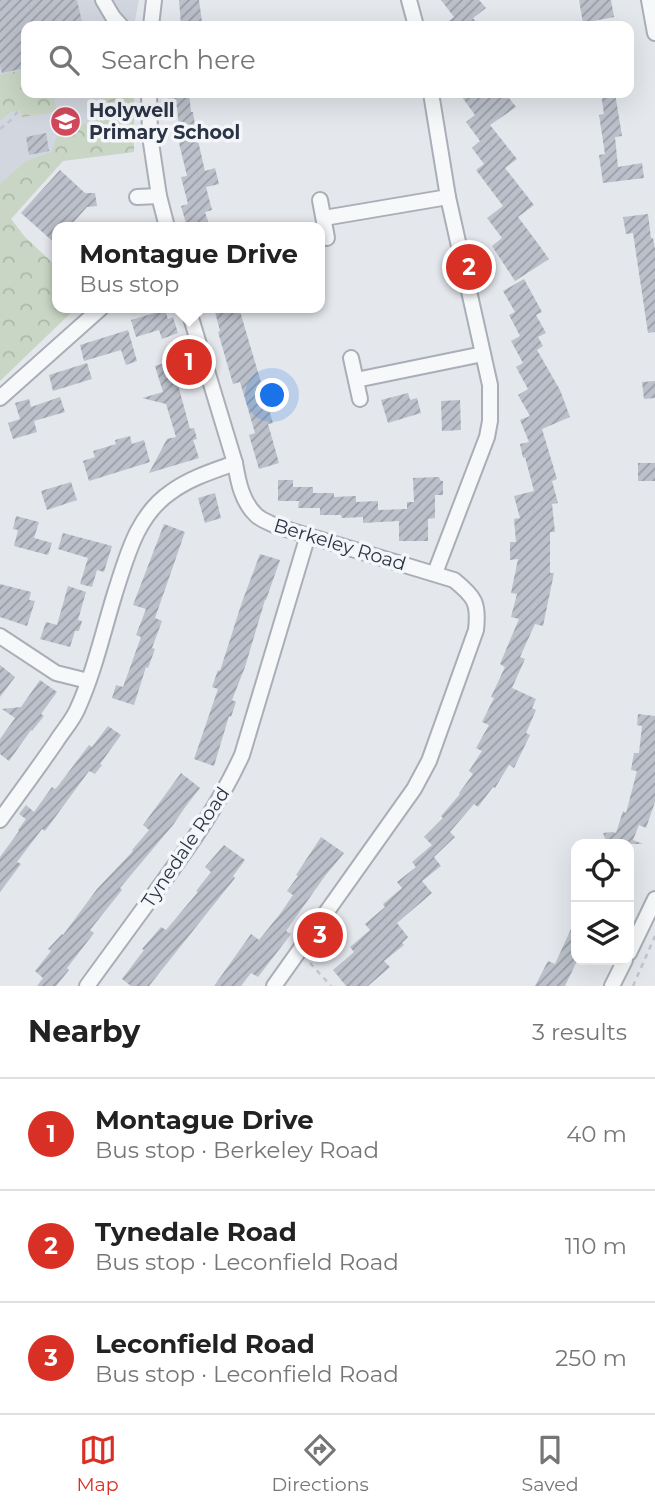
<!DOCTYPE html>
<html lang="en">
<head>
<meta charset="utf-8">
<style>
	:root { --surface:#fff; --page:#f6f6f6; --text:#222; --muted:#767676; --line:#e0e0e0; --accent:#d93025 }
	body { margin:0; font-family:Montserrat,sans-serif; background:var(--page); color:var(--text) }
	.controls { position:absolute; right:21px; bottom:21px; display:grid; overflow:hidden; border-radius:14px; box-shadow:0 7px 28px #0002 }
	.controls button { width:63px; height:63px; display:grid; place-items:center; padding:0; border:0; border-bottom:2px solid var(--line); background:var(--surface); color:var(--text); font:35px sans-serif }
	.you { position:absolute; left:273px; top:396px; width:24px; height:24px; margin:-18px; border:5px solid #fff; border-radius:50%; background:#1a73e8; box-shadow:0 0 0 10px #1a73e833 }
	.badge { display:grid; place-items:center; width:46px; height:46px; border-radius:50%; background:var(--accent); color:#fff; font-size:23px; font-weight:700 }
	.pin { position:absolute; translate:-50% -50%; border:4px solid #fff; box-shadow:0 2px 7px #0006 }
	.popup { position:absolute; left:52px; top:222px; width:273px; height:91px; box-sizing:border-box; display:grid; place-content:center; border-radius:14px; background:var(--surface); filter:drop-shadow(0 2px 5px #0005); font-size:23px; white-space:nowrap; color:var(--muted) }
	.popup b { font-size:26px; color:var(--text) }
	.popup::after { content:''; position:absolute; left:50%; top:100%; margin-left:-14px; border:14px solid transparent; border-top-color:var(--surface) }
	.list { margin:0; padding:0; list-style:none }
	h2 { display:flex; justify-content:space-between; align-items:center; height:91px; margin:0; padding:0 28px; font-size:30px }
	h2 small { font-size:23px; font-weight:400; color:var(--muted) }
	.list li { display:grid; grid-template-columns:46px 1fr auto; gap:21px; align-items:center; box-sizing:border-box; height:112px; padding:0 28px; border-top:2px solid var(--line) }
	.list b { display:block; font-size:26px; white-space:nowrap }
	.list p { margin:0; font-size:23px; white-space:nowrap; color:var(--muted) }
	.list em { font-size:23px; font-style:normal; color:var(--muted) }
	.icon { flex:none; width:38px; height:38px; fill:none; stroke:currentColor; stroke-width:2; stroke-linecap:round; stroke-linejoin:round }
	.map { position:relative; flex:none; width:655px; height:986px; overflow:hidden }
	.search { position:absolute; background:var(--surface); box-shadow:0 7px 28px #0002; left:21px; right:21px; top:21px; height:77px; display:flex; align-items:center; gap:18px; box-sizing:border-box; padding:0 24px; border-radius:14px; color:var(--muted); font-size:26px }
	.sheet { height:427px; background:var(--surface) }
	nav { display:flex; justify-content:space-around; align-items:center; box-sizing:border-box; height:98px; border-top:2px solid var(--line); background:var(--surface); font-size:19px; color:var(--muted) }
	nav a { display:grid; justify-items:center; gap:4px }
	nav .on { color:var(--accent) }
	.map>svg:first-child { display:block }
	.built { fill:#d2d6de }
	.forest { fill:url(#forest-crowns) }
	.building { fill:url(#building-hatch) }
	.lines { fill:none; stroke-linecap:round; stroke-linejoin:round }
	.minor-casing { stroke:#a9aeb7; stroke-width:18 }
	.path { stroke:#c2c5cb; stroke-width:2.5; stroke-dasharray:5 5; stroke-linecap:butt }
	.minor { stroke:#f7f8fa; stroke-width:14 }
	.labels { text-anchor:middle; stroke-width:7; stroke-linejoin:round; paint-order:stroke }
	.poi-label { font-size:19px; font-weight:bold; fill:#2b3445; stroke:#f4f6f9; text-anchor:start }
	.street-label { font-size:19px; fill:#2b3445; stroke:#f4f6f9 }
</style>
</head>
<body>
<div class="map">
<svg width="655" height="986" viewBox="0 0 655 986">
	<defs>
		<pattern id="forest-crowns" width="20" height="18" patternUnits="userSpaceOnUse" patternTransform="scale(1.75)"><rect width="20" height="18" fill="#c9d6c5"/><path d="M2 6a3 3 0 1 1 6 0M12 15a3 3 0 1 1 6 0" fill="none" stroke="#adb8ab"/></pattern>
		<pattern id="building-hatch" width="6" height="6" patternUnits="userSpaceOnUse" patternTransform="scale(1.75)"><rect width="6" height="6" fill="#bbc0ca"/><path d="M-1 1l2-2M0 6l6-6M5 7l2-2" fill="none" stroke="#989da6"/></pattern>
	</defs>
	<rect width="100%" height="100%" fill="#e4e7ec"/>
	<polygon class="built" points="0,0 139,0 134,26 26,26 26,93 131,93 54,159 0,225"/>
	<g class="forest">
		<polygon points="26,69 26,93 53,93 57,112 22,117 20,110 11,112 0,121 0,75"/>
		<polygon points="110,93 134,93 134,152 63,161 11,219 25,237 58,268 58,308 76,308 0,381 0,184 26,161 52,152 59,127 96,123 99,100"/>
	</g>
	<g class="building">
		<polygon points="0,0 77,0 83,26 26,26 26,68 2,73 0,66"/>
		<polygon points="179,0 199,0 202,22 181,25"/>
		<polygon points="441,0 479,0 486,8 473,18 479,26 442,26 454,17"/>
		<polygon points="579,0 611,0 614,17 583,23"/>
		<polygon points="189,93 191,112 193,112 196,132 205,171 215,168 219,184 206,187 212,210 205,212 210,227 187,227 181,206 188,204 181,177 187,176 178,139 180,138 177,107 169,108 167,94"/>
		<polygon points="459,93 505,93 516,107 490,125 517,159 505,168 534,205 518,217 539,245 549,259 515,281 492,246 502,238 487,218 503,206 476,170 484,164 472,148 480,141 466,122 475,115"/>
		<polygon points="601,93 615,93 622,136 615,137 618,167 642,163 644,178 603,183 599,155 605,154 599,115 604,114"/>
		<polygon points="46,133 49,151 29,155 26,137"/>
		<polygon points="60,170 85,193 95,193 97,206 87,207 69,227 58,227 58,246 21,213"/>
		<polygon points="648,214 651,238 653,238 655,249 655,332 648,333 633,233 626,234 623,217"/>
		<polygon points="524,279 542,312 536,315 546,333 538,337 543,346 537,350 560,390 570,417 542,429 557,479 552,481 558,503 552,504 555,532 550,532 550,573 554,573 543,626 535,624 520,657 525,659 512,688 536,699 532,708 536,710 526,733 530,735 514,768 509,765 495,788 493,787 478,807 474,804 450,832 455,837 434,857 441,866 422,881 432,893 397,923 408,937 402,943 404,945 384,961 390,967 368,986 346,986 333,970 354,952 350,947 370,930 365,924 385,907 383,904 402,888 397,882 416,867 412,862 432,845 424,837 443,818 441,816 460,794 459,793 473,774 469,771 482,751 476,748 489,725 482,722 494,698 491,697 505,667 500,664 519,619 511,617 517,594 511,593 518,559 510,560 510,542 516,542 514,519 520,518 514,496 534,491 525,457 523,458 520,444 529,442 520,420 530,416 518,395 528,389 516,367 523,363 511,341 520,336 509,315 515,312 503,291"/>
		<polygon points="214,308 239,308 273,423 268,424 279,463 259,469 249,435 255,433 240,382 233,384 218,332 220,331"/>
		<polygon points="165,310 168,319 173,317 178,333 162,339 159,330 136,337 131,320"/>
		<polygon points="128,330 137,361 126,365 121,350 84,361 80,345"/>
		<polygon points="183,355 186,366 174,370 190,429 194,428 197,439 193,440 199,458 149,473 167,439 176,437 166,404 142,398 163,392 155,366 171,361 170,359"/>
		<polygon points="87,363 92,379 53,391 49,375"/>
		<polygon points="655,381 655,398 644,399 642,382"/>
		<polygon points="408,393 410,400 417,398 421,413 388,423 381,400"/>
		<polygon points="60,397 65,412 34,421 37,432 13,439 8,423 20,419 15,403 29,399 31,407"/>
		<polygon points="460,400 461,430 442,431 441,401"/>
		<polygon points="130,436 132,444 144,440 150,462 89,481 83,461 95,457 93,451 116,444 115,440"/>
		<rect x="638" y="463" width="17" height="18"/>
		<polygon points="439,477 441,481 443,481 443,495 435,495 435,518 428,519 428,541 399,541 399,521 363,523 363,517 342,518 341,515 320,515 320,508 298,508 299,501 278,501 278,480 293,480 293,487 313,487 313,493 334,493 334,497 356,496 356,502 378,501 378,510 407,509 407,502 414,502 413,478"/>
		<polygon points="71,482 77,500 47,510 41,491"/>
		<polygon points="215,493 221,518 205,523 198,498"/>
		<polygon points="16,516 39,522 34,538 52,543 48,555 14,546 18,530 13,529"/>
		<polygon points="164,524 185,532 155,618 162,621 152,648 155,649 148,668 146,667 134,705 112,698 116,685 123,687 141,637 136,635 146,609 133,605"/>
		<polygon points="63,533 112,546 104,572 97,570 92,587 80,584 88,558 58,549"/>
		<polygon points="260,554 280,560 266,600 265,600 245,667 232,700 236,702 231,717 229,716 214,766 194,759 218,689 212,687 218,670 220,671 242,602"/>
		<polygon points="0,584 31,592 29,600 35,601 27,626 0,617"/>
		<polygon points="68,586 86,592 78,620 82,621 79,631 75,631 70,647 40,639 46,622 57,625"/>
		<polygon points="0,665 15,677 0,697"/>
		<polygon points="40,680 57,692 41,714 44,716 32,731 31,730 9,761 0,754 0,739 15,718 2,709 21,707"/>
		<polygon points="638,714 655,716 655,802 646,828 639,825 633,840 643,844 607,844 603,833 613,832 616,833 623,811 626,813 637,771 631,770 634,753 639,753 642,726 637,725"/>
		<polygon points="108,726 121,735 100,764 102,765 95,774 89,771 45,831 42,829 17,862 21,864 0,892 0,857 19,831 18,830 26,819 19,814 26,805 34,812 52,787 55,789 58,786 89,745 92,747"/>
		<polygon points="181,773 200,788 186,806 173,825 120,888 122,890 90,930 94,933 67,968 69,970 56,986 37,986 43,978 35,971 51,951 48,949 62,934 63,935 97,889 133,851 132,850 149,830 143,825"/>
		<polygon points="321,837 344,853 325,876 286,931 291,934 258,977 251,973 241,986 214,986 251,934 259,940 280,914 293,895 287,891 298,876 296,875"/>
		<polygon points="224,845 245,860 233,876 235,878 149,986 131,986 122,979 144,950 142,949 161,927 166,930 198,892 196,891 211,872 205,867"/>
		<polygon points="576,918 576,963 565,986 535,986 548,961 555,964"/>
	</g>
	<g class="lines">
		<defs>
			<g id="minor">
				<polyline points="103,0 113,17 121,26"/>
				<polyline points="409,0 416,26"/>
				<polyline points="649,0 655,33"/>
				<polyline points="151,26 154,0"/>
				<polyline points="149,93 150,136 159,196 167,227"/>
				<polyline points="431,93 448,197 490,385 490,421 487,437 435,573"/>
				<polyline points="137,197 159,196"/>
				<polyline points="320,200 327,238"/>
				<polyline points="324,218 448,197"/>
				<path d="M188,308L235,463C238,481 242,502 256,515C261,520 270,523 276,526L454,580C475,597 479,603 476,630L429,761L414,789L274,986"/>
				<polyline points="351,358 360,399"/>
				<polyline points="356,380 483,354"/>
				<polyline points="0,398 101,308"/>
				<polyline points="0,636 56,673 88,681"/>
				<path d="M0,820C19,794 38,768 56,742C63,731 72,721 77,710C94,673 103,632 115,593C127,556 137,515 171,492C190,478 213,471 235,463"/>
				<polyline points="629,953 655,899"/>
				<path d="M87,986C111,953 135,920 160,886C191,844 220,803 242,755L308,535"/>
				<polyline points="612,986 625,960"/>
			</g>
		</defs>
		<use href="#minor" class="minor-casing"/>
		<g class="path">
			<polyline points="0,129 11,120 18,111"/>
			<polyline points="310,963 331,986"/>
			<polyline points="633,986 655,936"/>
		</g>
		<use href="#minor" class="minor"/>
	</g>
	<defs>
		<symbol id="school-disc" viewBox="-11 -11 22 22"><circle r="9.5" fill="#d1495b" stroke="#f4f6f9"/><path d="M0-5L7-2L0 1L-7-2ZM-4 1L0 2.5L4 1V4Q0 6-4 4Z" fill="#fff"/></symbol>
	</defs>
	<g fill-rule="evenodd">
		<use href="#school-disc" x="48" y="104" width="35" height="35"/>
	</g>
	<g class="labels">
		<g class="poi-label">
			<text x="89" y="117">Holywell<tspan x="89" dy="22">Primary School</tspan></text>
		</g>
		<g class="street-label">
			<text transform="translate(340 544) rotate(17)" y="7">Berkeley Road</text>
			<text transform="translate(185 847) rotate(-56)" y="7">Tynedale Road</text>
		</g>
	</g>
</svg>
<div class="controls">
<button><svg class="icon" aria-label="locate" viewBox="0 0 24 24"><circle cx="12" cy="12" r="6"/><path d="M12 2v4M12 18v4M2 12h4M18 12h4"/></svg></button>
<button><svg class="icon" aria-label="layers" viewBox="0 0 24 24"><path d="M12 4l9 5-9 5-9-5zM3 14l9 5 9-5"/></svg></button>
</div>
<div class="you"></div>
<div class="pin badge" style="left:189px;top:362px">1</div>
<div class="popup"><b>Montague Drive</b>Bus stop</div>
<div class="pin badge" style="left:469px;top:267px">2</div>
<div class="pin badge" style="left:320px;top:935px">3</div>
<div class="search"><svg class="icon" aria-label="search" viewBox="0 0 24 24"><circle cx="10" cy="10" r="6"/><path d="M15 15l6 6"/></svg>Search here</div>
</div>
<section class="sheet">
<h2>Nearby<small>3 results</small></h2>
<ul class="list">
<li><span class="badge">1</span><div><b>Montague Drive</b><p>Bus stop · Berkeley Road</p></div><em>40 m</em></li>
<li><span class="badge">2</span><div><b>Tynedale Road</b><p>Bus stop · Leconfield Road</p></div><em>110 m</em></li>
<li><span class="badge">3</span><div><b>Leconfield Road</b><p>Bus stop · Leconfield Road</p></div><em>250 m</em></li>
</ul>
</section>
<nav>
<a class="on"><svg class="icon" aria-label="map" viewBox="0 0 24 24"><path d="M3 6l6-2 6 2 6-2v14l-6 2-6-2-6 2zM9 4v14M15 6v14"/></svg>Map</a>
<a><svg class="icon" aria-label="directions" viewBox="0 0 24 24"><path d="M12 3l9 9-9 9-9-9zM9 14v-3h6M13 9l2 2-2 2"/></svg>Directions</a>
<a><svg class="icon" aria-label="saved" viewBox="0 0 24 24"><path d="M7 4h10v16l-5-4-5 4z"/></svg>Saved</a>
</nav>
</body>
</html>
